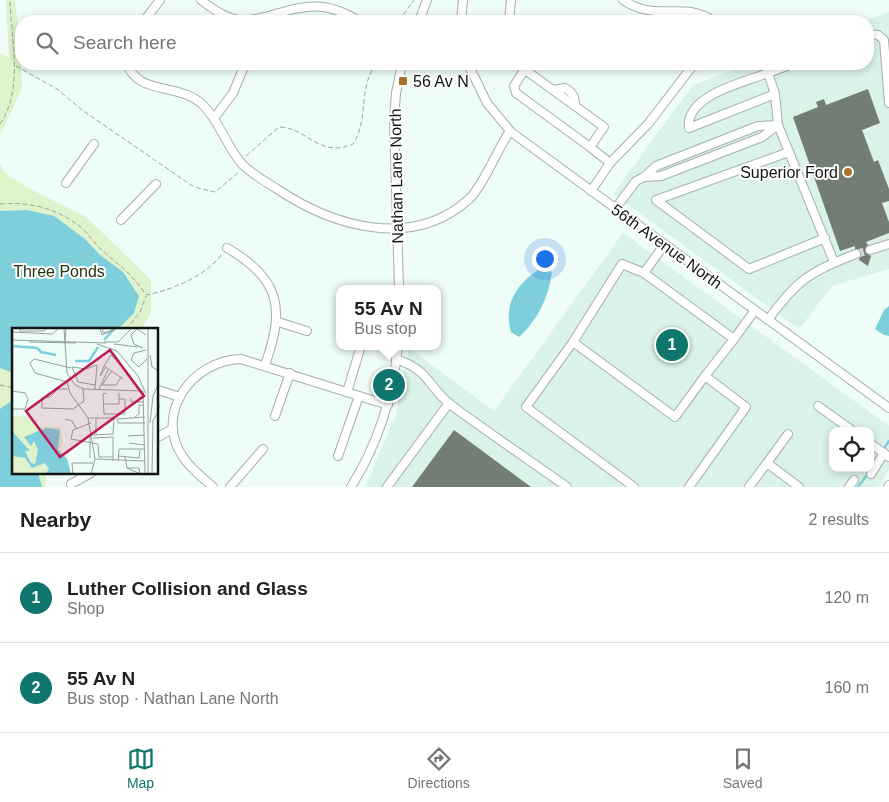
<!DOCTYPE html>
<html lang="en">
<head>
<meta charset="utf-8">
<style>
	:root { --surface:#fff; --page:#f6f6f6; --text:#222; --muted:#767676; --line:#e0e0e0; --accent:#0f766e }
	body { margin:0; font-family:Helvetica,sans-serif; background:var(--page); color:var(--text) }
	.controls { position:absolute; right:15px; bottom:15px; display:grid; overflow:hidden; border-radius:10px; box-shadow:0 2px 8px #0003 }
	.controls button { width:45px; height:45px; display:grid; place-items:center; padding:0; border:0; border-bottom:1px solid var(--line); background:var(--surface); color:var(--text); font:25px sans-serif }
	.you { position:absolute; left:544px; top:258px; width:18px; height:18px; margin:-12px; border:4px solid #fff; border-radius:50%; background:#1a73e8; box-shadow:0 0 0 8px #1a73e833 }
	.badge { display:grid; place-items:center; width:32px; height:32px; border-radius:50%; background:var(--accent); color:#fff; font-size:16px; font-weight:700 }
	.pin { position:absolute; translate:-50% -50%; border:2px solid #fff; box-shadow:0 1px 5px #0006 }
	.popup { position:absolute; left:336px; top:285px; width:105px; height:65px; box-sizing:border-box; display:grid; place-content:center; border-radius:10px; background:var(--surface); filter:drop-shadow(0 1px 4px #0005); font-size:16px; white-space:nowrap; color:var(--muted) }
	.popup b { font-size:19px; color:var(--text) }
	.popup::after { content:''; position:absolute; left:50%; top:100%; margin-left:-10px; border:10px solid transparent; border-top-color:var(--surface) }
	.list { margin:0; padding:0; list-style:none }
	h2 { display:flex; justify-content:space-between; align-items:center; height:65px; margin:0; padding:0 20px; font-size:21px }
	h2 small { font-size:16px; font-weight:400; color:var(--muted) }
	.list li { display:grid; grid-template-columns:32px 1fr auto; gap:15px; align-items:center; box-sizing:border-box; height:90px; padding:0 20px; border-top:1px solid var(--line) }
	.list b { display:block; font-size:19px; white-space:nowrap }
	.list p { margin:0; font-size:16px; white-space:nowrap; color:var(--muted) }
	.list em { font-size:16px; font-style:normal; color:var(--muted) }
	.icon { flex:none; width:28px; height:28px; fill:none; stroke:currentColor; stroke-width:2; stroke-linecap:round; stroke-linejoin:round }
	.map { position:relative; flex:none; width:889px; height:487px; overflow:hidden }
	.search { position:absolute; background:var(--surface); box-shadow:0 2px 8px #0003; left:15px; right:15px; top:15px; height:55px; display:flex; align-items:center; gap:12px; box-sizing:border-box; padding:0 18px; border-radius:20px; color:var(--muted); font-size:19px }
	.sheet { height:245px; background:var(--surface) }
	nav { display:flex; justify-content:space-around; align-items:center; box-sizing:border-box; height:70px; border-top:1px solid var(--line); background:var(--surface); font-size:14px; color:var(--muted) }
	nav a { display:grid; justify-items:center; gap:2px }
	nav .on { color:var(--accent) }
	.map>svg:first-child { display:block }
	.built { fill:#dbf2e9; fill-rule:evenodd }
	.green { fill:#def2cb }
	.water { fill:#7fcedb }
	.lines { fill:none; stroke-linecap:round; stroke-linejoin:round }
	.stream { stroke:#7fcedb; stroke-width:2.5 }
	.building { fill:#727d74 }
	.minor-tunnel { stroke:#cddad5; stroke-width:8; stroke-dasharray:8 4; stroke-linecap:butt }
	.minor-casing { stroke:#a3b1ab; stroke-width:10 }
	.path { stroke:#9ba7a2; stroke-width:1; stroke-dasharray:5 2.5; stroke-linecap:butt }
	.minor { stroke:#fff; stroke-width:8 }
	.poi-dot { fill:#a7722b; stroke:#fff; stroke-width:2 }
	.labels { text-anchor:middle; stroke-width:4; stroke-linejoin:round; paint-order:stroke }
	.poi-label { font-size:16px; fill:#111614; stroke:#fff; text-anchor:start }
	.street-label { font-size:16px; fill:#111614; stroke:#fff }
	.park-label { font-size:16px; fill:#1f3109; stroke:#fff }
	.inset-river { fill:none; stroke:#7fcedb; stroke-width:2.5 }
	.inset-road { fill:none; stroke:#96a19c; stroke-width:1 }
	.view { fill:#c2185b; fill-opacity:0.15; stroke:#c2185b; stroke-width:2.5 }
	.inset-edge { fill:none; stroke:#111614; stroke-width:2.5 }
</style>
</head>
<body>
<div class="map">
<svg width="889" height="487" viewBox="0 0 889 487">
	<rect width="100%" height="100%" fill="#eefdf7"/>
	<g class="built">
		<polygon points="889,12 889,269 832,286 799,329 613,194 693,85 750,64 868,64 868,21 863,21"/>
		<path d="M623,233L889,426V470L878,487H365L396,415L409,348L494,411ZM833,431H870V468H833Z"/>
	</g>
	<g class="green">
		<polygon points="6,0 15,0 21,52 22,88 0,135 0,53 9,58"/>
		<polygon points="0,164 3,171 26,187 86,217 151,280 151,314 141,329 14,330 14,473 46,473 46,487 0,487"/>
	</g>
	<g class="water">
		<polygon points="27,210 54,216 85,239 100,255 123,272 139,296 134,313 118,329 14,330 14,373 0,368 0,211"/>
		<path d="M546,265L552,273C548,298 538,320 519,337L511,332C502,301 520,280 546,265Z"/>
		<polygon points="889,306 889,336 884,335 875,329 884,310"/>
		<polygon points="14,399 14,473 38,473 42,487 0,487 0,409"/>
	</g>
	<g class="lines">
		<g class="stream">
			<polyline points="883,450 889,441"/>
			<polyline points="858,487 869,472"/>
		</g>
	</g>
	<g class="building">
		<polygon points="868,89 880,123 862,130 874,162 878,160 889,189 889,201 882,203 889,222 889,233 866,242 868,245 865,252 871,256 868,266 859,260 861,252 855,249 855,246 840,251 793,117 818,107 816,102 824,99 826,105"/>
		<polygon points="454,430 531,487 412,487"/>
	</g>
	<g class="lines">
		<polyline class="minor-tunnel" points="856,254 870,250"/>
		<defs>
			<g id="minor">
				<path d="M201,0C212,9 224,17 238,20C248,22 259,18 269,16C306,5 325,0 359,21"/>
				<path d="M623,0C656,23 684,0 713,21"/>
				<polyline points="144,21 160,0"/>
				<polyline points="419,21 427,0"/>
				<polyline points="461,21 463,0"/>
				<polyline points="509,21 511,0"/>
				<polyline points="868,34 878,35 884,40 889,103"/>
				<path d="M127,64C139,96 179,82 203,105C221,123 226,147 243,165C252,174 266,182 277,189C334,227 413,250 469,199C482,188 498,148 510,131"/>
				<polyline points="468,64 487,103 511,132 889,408"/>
				<polyline points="517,64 604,127 590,147 610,163"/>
				<polyline points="792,64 768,73 775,94 778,125 834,262"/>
				<polyline points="525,69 514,86 516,93 590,147"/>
				<path d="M768,73C745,82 685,95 689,128L775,94"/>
				<path d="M553,90L565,88C573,93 575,96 575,106"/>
				<polyline points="215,117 233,93 245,64"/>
				<polyline points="789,152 656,200 749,269 825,238"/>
				<polyline points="644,177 661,176 762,137 778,125"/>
				<polyline points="66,183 94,144"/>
				<polyline points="591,191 610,163 648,124 694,64"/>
				<polyline points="615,209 636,181 644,177 656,166 758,126 778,125"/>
				<polyline points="121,220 156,184"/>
				<polyline points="664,245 644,273 734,339 755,310"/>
				<path d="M227,248C281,279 285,309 265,365"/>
				<polyline points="870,250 889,244"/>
				<polyline points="399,289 394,119 396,93 402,64"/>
				<path d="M768,320C796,281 810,271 856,254"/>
				<polyline points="278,322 307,331"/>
				<polyline points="573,342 675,417 705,376"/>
				<path d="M396,359C431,371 427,386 451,405C489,433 529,460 567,487"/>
				<polyline points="158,390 180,397"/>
				<polyline points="347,392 361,346"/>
				<polyline points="818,406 853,431"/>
				<polyline points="275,416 290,373"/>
				<polyline points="788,434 767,463 799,487"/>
				<polyline points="158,437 172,429"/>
				<polyline points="870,443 889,457"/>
				<polyline points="338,456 359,396"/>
				<polyline points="871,474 884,453"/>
				<polyline points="71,484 91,473"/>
				<path d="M213,487C203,478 190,468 183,457C153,413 193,360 241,359L388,405"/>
				<polyline points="230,487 263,449"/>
				<path d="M351,487C378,444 393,396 398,346"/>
				<polyline points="387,487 449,403"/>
				<polyline points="634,487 526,407 573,342 622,264 644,273"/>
				<polyline points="689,487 746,407 705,376 734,339"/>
				<polyline points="749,487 767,463"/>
				<polyline points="849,487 854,480"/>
				<polyline points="888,487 889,485"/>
			</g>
		</defs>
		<use href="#minor" class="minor-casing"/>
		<g class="path">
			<polyline points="399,21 414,0"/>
			<polyline points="16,66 57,89 82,110 194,187 215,192 238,173"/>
			<path d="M0,124C24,89 11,40 10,0"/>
			<path d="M246,156L279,127C307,127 319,159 353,144C369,121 358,87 376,64"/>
			<path d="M0,204C30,201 59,209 83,229C89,235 94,243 101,249C120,267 130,271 146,295C172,290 206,276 222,254"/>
			<polyline points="126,330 140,312 146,296"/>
			<polyline points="0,385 14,388"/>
		</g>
		<use href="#minor" class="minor"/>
	</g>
	<g class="poi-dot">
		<rect x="398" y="76" width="10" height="10" rx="2.5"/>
		<circle cx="848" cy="172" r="5"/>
	</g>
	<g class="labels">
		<g class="poi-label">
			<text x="413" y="87">56 Av N</text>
			<text x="838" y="178" text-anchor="end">Superior Ford</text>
		</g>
		<g class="street-label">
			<text transform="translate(396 176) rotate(-91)" y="6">Nathan Lane North</text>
			<text transform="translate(667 246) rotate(36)" y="6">56th Avenue North</text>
		</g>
		<g class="park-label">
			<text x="59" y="277">Three Ponds</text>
		</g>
	</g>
	<g transform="translate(12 328)">
		<rect width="146" height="146" fill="#eefdf7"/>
		<path d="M15,81L26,99H48L51,115L48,121L57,132V139L40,146H0V88H19Z" fill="#def2cb"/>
		<path d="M34,100L48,102L46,122L55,131L59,146H34L37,141L33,135L20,140L13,130L0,128V103L18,123H13L19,135L23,136L26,122L22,113L19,118L12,109Z" fill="#7fcedb"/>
		<path class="inset-river" d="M92,12L103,0M0,18L25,20L29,24L44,27M63,33H77L86,19"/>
		<path class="inset-road" d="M8,0V3H32L35,0M52,0L55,45L63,57L72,61L131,63L133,146M68,0H84M88,0L90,7L106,0M91,0V5L99,3V0M0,4L40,6L47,0M0,12L94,15M17,14L64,15M92,14H106L120,0M53,16L54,0M85,16L105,23L126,48L134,66M102,16L126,19M131,20L122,16L119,7L125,1L134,7M134,22L122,25L119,32L127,39L135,31M138,27L140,39L147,43M92,38L88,48L94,39M59,40L22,31L18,35L23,45L55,54L58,65L76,90L83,131L79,146M99,44L90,57H104L109,49M111,51L92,38L99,27L115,44L114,47M83,57L66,54L60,39L74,41L85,37L83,61M56,61H46L38,69L30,70V80L61,81L72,73L71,61M87,61L96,42M146,62L147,80M0,63L13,65L16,71L13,81H0M94,65L91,66L92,86H113V71H107V65M119,70V74H132M92,76H107V71M123,89L127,86V77H132M76,90H102L101,106L81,107M53,91L60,93L64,100M79,95L61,102L59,111L86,116L87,129H101V133M133,95H106L105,91L133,89M138,95L141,68L147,55M84,107V91M78,108V130M116,108L133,107M81,110L101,109V129M117,115L133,117M106,128L127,130L128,122M113,128L115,140L128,146M83,131L133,133M106,133L107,121H133M115,140H127L128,145M61,146L60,135H81M136,146V0M140,146L141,92L147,83"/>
		<path class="view" d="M98,22L132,68L48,129L14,83Z"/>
		<rect width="146" height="146" class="inset-edge"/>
	</g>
</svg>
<div class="controls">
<button><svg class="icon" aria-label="locate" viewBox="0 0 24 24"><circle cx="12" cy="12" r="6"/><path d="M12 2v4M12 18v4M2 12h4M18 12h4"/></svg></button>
</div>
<div class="you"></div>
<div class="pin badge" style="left:672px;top:345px">1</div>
<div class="pin badge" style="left:389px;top:385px">2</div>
<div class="popup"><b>55 Av N</b>Bus stop</div>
<div class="search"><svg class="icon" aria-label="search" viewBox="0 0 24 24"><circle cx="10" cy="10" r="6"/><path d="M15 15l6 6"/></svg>Search here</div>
</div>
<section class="sheet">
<h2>Nearby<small>2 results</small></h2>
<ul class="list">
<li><span class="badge">1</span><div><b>Luther Collision and Glass</b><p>Shop</p></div><em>120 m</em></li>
<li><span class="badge">2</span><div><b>55 Av N</b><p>Bus stop · Nathan Lane North</p></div><em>160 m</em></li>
</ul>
</section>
<nav>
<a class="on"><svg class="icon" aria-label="map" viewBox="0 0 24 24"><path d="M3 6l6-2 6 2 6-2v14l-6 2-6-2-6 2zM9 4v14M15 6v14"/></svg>Map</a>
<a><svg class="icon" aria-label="directions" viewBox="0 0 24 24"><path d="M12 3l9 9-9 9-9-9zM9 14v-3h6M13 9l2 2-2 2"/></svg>Directions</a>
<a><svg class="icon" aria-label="saved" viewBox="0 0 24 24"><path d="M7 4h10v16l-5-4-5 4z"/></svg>Saved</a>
</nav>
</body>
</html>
